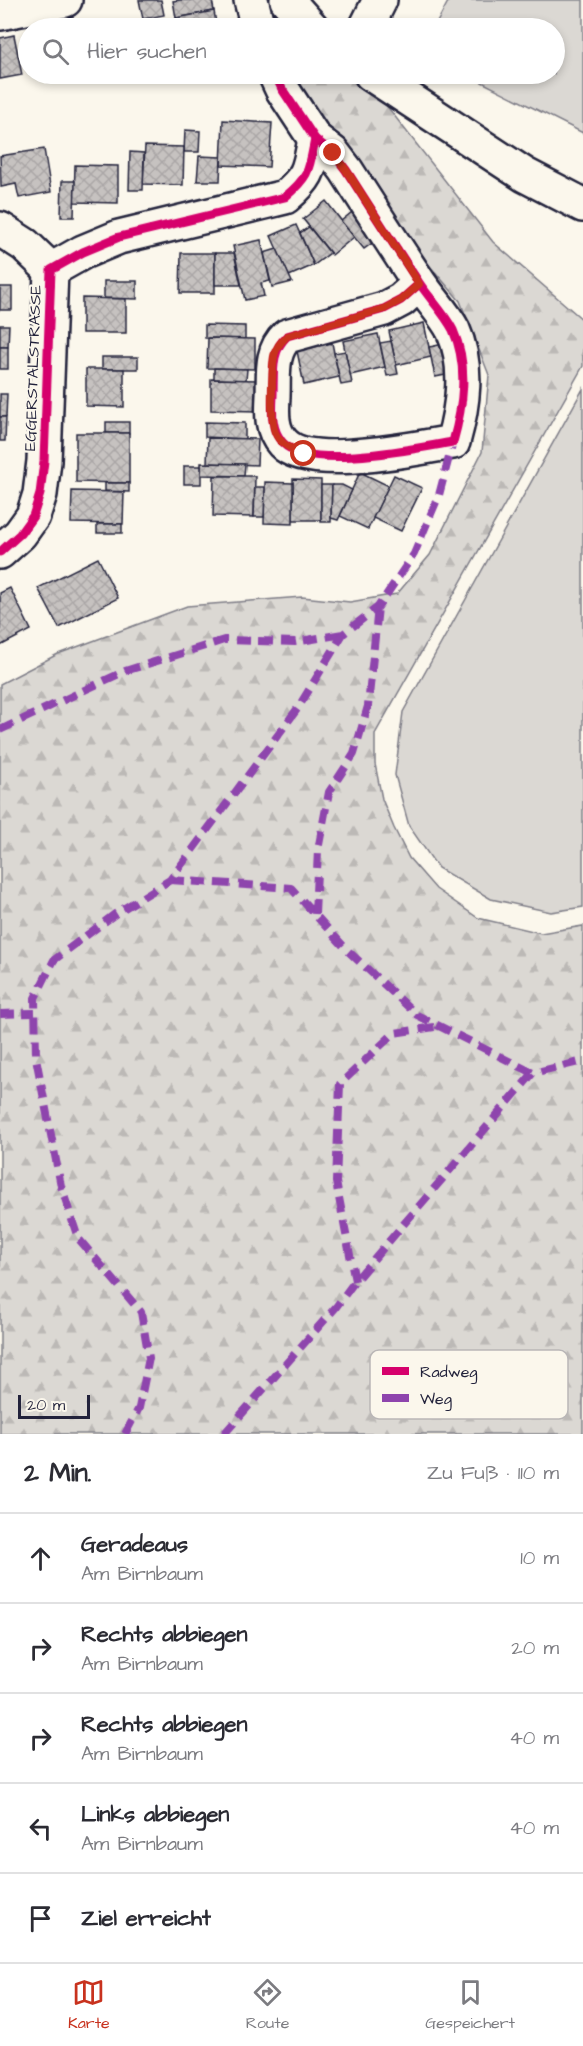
<!DOCTYPE html>
<html lang="de">
<head>
<meta charset="utf-8">
<style>
	:root { --surface:#fff; --page:#f7f7f7; --text:#2b2b33; --muted:#7c7c81; --line:#e1e1e2; --accent:#c8321e }
	body { margin:0; font-family:"Architects Daughter",sans-serif; background:var(--page); color:var(--text) }
	.scale { position:absolute; left:18px; bottom:15px; width:72px; box-sizing:border-box; padding-left:6px; border:3px solid #22223b; border-top:0; font-size:16px; line-height:21px; white-space:nowrap; color:#22223b; -webkit-text-stroke:4px #fbf7ec; paint-order:stroke }
	.stop { position:absolute; width:18px; height:18px; margin:-14px; border:4px solid #c8321e; border-radius:50%; background:#fff }
	.stop.end { background:#c8321e; border-color:#fff; box-shadow:0 2px 6px #0008 }
	.list { margin:0; padding:0; list-style:none }
	h2 { display:flex; justify-content:space-between; align-items:center; height:78px; margin:0; padding:0 24px; font-size:26px }
	h2 small { font-size:20px; font-weight:400; color:var(--muted) }
	.list li { display:grid; grid-template-columns:39px 1fr auto; gap:18px; align-items:center; box-sizing:border-box; height:90px; padding:0 24px; border-top:2px solid var(--line) }
	.list b { display:block; font-size:22px; white-space:nowrap }
	.list p { margin:0; font-size:20px; white-space:nowrap; color:var(--muted) }
	.list em { font-size:20px; font-style:normal; color:var(--muted) }
	.icon { flex:none; width:33px; height:33px; fill:none; stroke:currentColor; stroke-width:2; stroke-linecap:round; stroke-linejoin:round }
	.map { position:relative; flex:none; width:583px; height:1434px; overflow:hidden }
	.search { position:absolute; background:var(--surface); box-shadow:0 3px 9px #0003; left:18px; right:18px; top:18px; height:66px; display:flex; align-items:center; gap:15px; box-sizing:border-box; padding:0 21px; border-radius:33px; color:var(--muted); font-size:22px }
	.sheet { height:528px; background:var(--surface) }
	nav { display:flex; justify-content:space-around; align-items:center; box-sizing:border-box; height:84px; border-top:2px solid var(--line); background:var(--surface); font-size:16px; color:var(--muted) }
	nav a { display:grid; justify-items:center; gap:3px }
	nav .on { color:var(--accent) }
	.map>svg:first-child { display:block }
	.grass { fill:#dbd8d3; stroke:#7e7d87; stroke-width:1.5 }
	.forest { fill:url(#forest-firs); stroke:#7e7d87; stroke-width:1.5 }
	.building { fill:url(#building-cross-hatch); stroke:#22223b; stroke-width:1.5 }
	.lines { fill:none; stroke-linecap:round; stroke-linejoin:round }
	.minor-casing { stroke:#22223b; stroke-width:38 }
	.minor { stroke:#fbf7ec; stroke-width:33 }
	.quiet { stroke:#8e44ad; stroke-width:8; stroke-dasharray:15 8; stroke-linecap:butt }
	.cycleway-casing { stroke:#fbf7ec; stroke-width:13 }
	.cycleway { stroke:#d6006c; stroke-width:9 }
	.route { stroke:#c8321e; stroke-width:8 }
	.labels { text-anchor:middle; stroke-width:4.5; stroke-linejoin:round; paint-order:stroke }
	.street-label { font-size:16px; fill:#22223b; stroke:#fbf7ec }
	.key { fill:#fbf7ec; stroke:#bab7b7; stroke-width:1.5 }
	.key-label { font-size:16px; fill:#22223b }
</style>
</head>
<body>
<div class="map">
<svg width="583" height="1434" viewBox="0 0 583 1434">
	<defs>
		<pattern id="forest-firs" width="22" height="20" patternUnits="userSpaceOnUse" patternTransform="scale(1.5)"><rect width="22" height="20" fill="#dbd8d3"/><path d="M5 1l3.5 6h-7zM16 11l3.5 6h-7z" fill="#bcb9b6"/></pattern>
		<pattern id="building-cross-hatch" width="8" height="8" patternUnits="userSpaceOnUse" patternTransform="scale(1.5)"><rect width="8" height="8" fill="#c6c2c0"/><path d="M0 0l8 8M0 8l8-8" fill="none" stroke="#aaa6a6"/></pattern>
	</defs>
	<rect width="100%" height="100%" fill="#fbf7ec"/>
	<filter id="ink" filterUnits="userSpaceOnUse"><feTurbulence type="fractalNoise" baseFrequency=".0167" numOctaves="2"/><feDisplacementMap in="SourceGraphic" scale="12" xChannelSelector="R" yChannelSelector="G"/><feConvolveMatrix kernelMatrix="1 2 1 2 8 2 1 2 1" color-interpolation-filters="sRGB"/></filter>
	<g filter="url(#ink)">
		<g class="grass">
			<polygon points="449,0 583,0 583,133 466,74 554,74 554,28 434,28"/>
			<polygon points="583,389 583,907 551,912 491,899 438,868 409,826 395,775 403,712"/>
		</g>
		<polygon class="forest" points="287,74 355,74 368,82 493,242 583,320 583,366 375,734 375,764 382,799 394,828 409,858 436,889 478,918 541,933 583,926 583,1434 0,1434 0,684 58,654 187,606 302,597 350,602 397,594 430,555 482,452 489,375 460,301 375,202"/>
		<g class="building">
			<polygon points="139,0 161,0 164,15 143,19"/>
			<polygon points="180,0 212,0 214,11 176,18 173,1"/>
			<polygon points="214,11 216,23 231,20 233,28 179,28 176,18"/>
			<polygon points="14,35 22,75 0,79 0,38"/>
			<polygon points="47,74 87,74 88,75 48,82"/>
			<polygon points="223,120 272,123 269,167 221,165"/>
			<polygon points="185,130 200,131 199,152 184,152"/>
			<polygon points="145,146 184,147 183,185 143,184"/>
			<polygon points="44,149 51,192 19,198 16,184 1,187 0,156"/>
			<polygon points="130,152 144,153 143,190 129,190"/>
			<polygon points="199,156 221,157 220,181 197,181"/>
			<polygon points="75,165 118,166 118,203 74,202"/>
			<polygon points="62,181 75,181 74,217 61,217"/>
			<polygon points="326,201 354,237 332,255 303,219"/>
			<polygon points="352,212 375,241 364,249 341,221"/>
			<polygon points="296,225 314,265 289,276 271,236"/>
			<polygon points="309,227 330,253 314,265 300,233"/>
			<polygon points="261,240 270,281 261,283 264,296 245,300 233,246"/>
			<polygon points="277,249 292,282 272,287 264,253"/>
			<polygon points="181,253 215,253 215,293 180,293"/>
			<polygon points="215,253 234,253 241,285 215,285"/>
			<polygon points="104,281 137,281 137,299 104,298"/>
			<rect x="0" y="287" width="12" height="23"/>
			<polygon points="82,298 126,299 126,333 82,333"/>
			<polygon points="424,323 431,357 396,365 389,331"/>
			<polygon points="0,325 9,325 8,347 0,347"/>
			<polygon points="205,325 245,326 245,339 205,338"/>
			<polygon points="378,334 385,367 350,375 343,341"/>
			<polygon points="208,338 255,339 255,369 207,368"/>
			<polygon points="391,341 398,374 387,376 380,343"/>
			<polygon points="332,343 339,377 304,385 297,351"/>
			<polygon points="449,343 456,373 435,377 429,347"/>
			<rect x="0" y="347" width="8" height="22"/>
			<polygon points="345,351 352,383 341,385 334,353"/>
			<rect x="102" y="357" width="36" height="12"/>
			<polygon points="214,368 247,369 246,380 214,379"/>
			<polygon points="86,369 124,369 124,407 86,406"/>
			<polygon points="211,379 258,380 258,411 211,410"/>
			<polygon points="0,394 7,394 6,417 0,417"/>
			<polygon points="0,417 6,417 5,441 0,441"/>
			<rect x="106" y="422" width="23" height="11"/>
			<polygon points="205,422 245,423 245,439 205,437"/>
			<polygon points="76,433 129,433 129,483 76,482"/>
			<polygon points="208,438 258,439 257,465 207,463"/>
			<polygon points="201,463 245,464 244,476 201,475"/>
			<rect x="184" y="466" width="17" height="18"/>
			<polygon points="360,472 389,486 368,529 340,516"/>
			<polygon points="394,475 422,488 401,531 373,518"/>
			<polygon points="214,476 255,476 254,517 213,516"/>
			<polygon points="293,479 321,480 321,520 293,520"/>
			<polygon points="265,482 293,483 293,524 264,523"/>
			<polygon points="105,483 129,483 129,492 105,491"/>
			<polygon points="321,485 332,485 331,522 321,522"/>
			<polygon points="332,485 342,485 352,490 338,520 331,518"/>
			<polygon points="255,487 265,487 264,517 254,517"/>
			<polygon points="72,491 124,492 123,524 71,523"/>
			<rect x="97" y="524" width="25" height="9"/>
			<polygon points="98,558 118,598 59,628 38,588"/>
			<polygon points="10,588 31,630 0,646 0,593"/>
		</g>
		<g class="lines">
			<defs>
				<g id="minor">
					<polyline points="251,0 258,28"/>
					<polyline points="287,0 312,28"/>
					<polyline points="0,13 65,0"/>
					<polyline points="366,28 380,0"/>
					<path d="M275,74L282,89L315,139L333,153L346,170C369,206 392,242 416,278C427,296 443,311 453,330C469,366 463,406 453,442C418,448 309,471 283,443C271,430 272,413 273,396C274,374 270,352 287,336L384,309L401,300L419,284"/>
					<polyline points="371,74 525,175 583,205"/>
					<polyline points="0,229 25,245 51,270"/>
					<path d="M51,270L83,252L119,237L285,197C310,176 309,170 315,139"/>
					<polyline points="0,552 20,534 33,516 40,494 44,461 51,270"/>
				</g>
			</defs>
			<use href="#minor" class="minor-casing"/>
			<use href="#minor" class="minor"/>
			<g class="quiet">
				<polyline points="0,730 125,671 224,640 295,642 343,634"/>
				<polyline points="170,880 291,888 347,950 417,1015 533,1073"/>
				<polyline points="315,914 318,850 329,792 354,754 368,706 378,607"/>
				<polyline points="0,1014 35,1013"/>
				<polyline points="355,1281 336,1182 340,1084 394,1033 441,1026"/>
				<polyline points="125,1434 139,1408 149,1358 141,1312 78,1238 61,1186 36,1058 35,998 54,960 115,914 170,880 298,708 343,634 378,607 414,554 439,495 453,442"/>
				<polyline points="224,1434 336,1307 355,1281 533,1073 583,1061"/>
			</g>
			<defs>
				<g id="cycleway">
					<path d="M275,74L282,89L315,139L333,153L346,170C369,206 392,242 416,278C427,296 443,311 453,330C469,366 463,406 453,442C418,448 309,471 283,443C271,430 272,413 273,396C274,374 270,352 287,336L384,309L401,300L419,284"/>
					<path d="M0,552L20,534L33,516L40,494L44,461L51,270L83,252L119,237L285,197C310,176 309,170 315,139"/>
				</g>
			</defs>
			<use href="#cycleway" class="cycleway-casing"/>
			<use href="#cycleway" class="cycleway"/>
		</g>
	</g>
	<g class="lines" filter="url(#ink)">
		<path class="route" d="M304,454C292,449 280,445 275,432C270,419 272,370 274,356C276,347 281,342 287,336L384,309L401,300L419,284L346,170L333,153"/>
	</g>
	<g class="labels">
		<g class="street-label">
			<text transform="translate(32 368) rotate(-88)" y="6">EGGERSTALSTRASSE</text>
		</g>
	</g>
	<rect x="370" y="1350" width="198" height="69" rx="9" class="key"/>
	<rect x="382" y="1367" width="27" height="8" fill="#d6006c"/>
	<rect x="382" y="1394" width="27" height="8" fill="#8e44ad"/>
	<g class="key-label">
		<text x="420" y="1377">Radweg</text>
		<text x="420" y="1404">Weg</text>
	</g>
</svg>
<div class="scale">20 m</div>
<div class="stop" style="left:304px;top:454px"></div>
<div class="stop end" style="left:333px;top:153px"></div>
<div class="search"><svg class="icon" aria-label="search" viewBox="0 0 24 24"><circle cx="10" cy="10" r="6"/><path d="M15 15l6 6"/></svg>Hier suchen</div>
</div>
<section class="sheet">
<h2>2 Min.<small>Zu Fuß · 110 m</small></h2>
<ul class="list">
<li><svg class="icon" aria-label="ahead" viewBox="0 0 24 24"><path d="M12 20V5M6 11l6-6 6 6"/></svg><div><b>Geradeaus</b><p>Am Birnbaum</p></div><em>10 m</em></li>
<li><svg class="icon" aria-label="right" viewBox="0 0 24 24"><path d="M7 20v-9h11M14 6l5 5-5 5"/></svg><div><b>Rechts abbiegen</b><p>Am Birnbaum</p></div><em>20 m</em></li>
<li><svg class="icon" aria-label="right" viewBox="0 0 24 24"><path d="M7 20v-9h11M14 6l5 5-5 5"/></svg><div><b>Rechts abbiegen</b><p>Am Birnbaum</p></div><em>40 m</em></li>
<li><svg class="icon" aria-label="left" viewBox="0 0 24 24"><path d="M17 20v-9H6M10 6l-5 5 5 5"/></svg><div><b>Links abbiegen</b><p>Am Birnbaum</p></div><em>40 m</em></li>
<li><svg class="icon" aria-label="arrive" viewBox="0 0 24 24"><path d="M6 21V4h12l-3 4 3 4H6"/></svg><div><b>Ziel erreicht</b></div></li>
</ul>
</section>
<nav>
<a class="on"><svg class="icon" aria-label="map" viewBox="0 0 24 24"><path d="M3 6l6-2 6 2 6-2v14l-6 2-6-2-6 2zM9 4v14M15 6v14"/></svg>Karte</a>
<a><svg class="icon" aria-label="directions" viewBox="0 0 24 24"><path d="M12 3l9 9-9 9-9-9zM9 14v-3h6M13 9l2 2-2 2"/></svg>Route</a>
<a><svg class="icon" aria-label="saved" viewBox="0 0 24 24"><path d="M7 4h10v16l-5-4-5 4z"/></svg>Gespeichert</a>
</nav>
</body>
</html>
